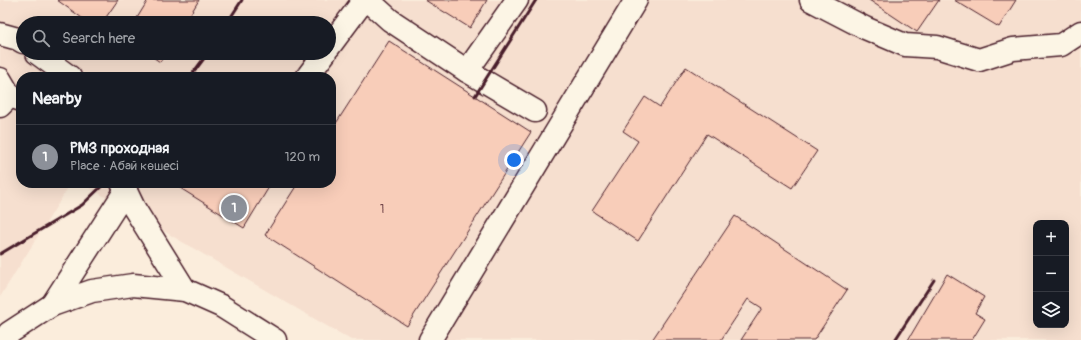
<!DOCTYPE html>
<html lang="en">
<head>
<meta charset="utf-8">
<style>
	:root { --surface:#171b24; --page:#20242c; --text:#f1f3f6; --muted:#9ea1a6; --line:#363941; --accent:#8c9099 }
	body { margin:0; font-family:Pangolin,sans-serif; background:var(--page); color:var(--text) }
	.controls { position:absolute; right:12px; bottom:12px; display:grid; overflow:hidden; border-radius:8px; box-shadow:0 4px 16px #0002 }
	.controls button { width:36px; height:36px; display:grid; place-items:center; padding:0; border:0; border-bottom:1px solid var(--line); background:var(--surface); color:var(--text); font:20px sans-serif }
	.you { position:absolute; left:514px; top:160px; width:14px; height:14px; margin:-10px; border:3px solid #fff; border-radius:50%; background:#1a73e8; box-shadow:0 0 0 6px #1a73e833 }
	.badge { display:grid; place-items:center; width:26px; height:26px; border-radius:50%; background:var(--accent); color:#fff; font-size:13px; font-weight:700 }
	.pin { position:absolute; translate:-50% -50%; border:2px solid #fff; box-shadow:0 1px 4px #0006 }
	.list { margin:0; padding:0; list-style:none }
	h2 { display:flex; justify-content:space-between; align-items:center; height:52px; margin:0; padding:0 16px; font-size:17px }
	h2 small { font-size:13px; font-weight:400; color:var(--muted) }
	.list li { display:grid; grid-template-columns:26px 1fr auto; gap:12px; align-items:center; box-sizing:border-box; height:64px; padding:0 16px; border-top:1px solid var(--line) }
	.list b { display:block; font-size:15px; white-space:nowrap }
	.list p { margin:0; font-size:13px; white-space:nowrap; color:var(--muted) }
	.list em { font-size:13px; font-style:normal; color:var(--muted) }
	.icon { flex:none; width:22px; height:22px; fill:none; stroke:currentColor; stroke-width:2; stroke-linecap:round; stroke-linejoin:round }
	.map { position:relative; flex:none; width:1081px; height:340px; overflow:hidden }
	.search { position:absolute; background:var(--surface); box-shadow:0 4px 16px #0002; left:16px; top:16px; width:320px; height:44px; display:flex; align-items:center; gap:10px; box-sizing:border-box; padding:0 14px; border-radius:22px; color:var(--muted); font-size:15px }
	.panel { position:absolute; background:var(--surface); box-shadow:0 4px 16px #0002; left:16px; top:72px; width:320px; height:116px; border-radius:16px }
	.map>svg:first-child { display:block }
	.built { fill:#f6dfcf; fill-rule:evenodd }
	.building { fill:#f8cdb9; stroke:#4a1f2b }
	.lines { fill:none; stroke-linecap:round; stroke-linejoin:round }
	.minor-casing { stroke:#4a1f2b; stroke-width:25 }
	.minor { stroke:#fcf5e5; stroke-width:22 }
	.rail { stroke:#4a1f2b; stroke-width:3 }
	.labels { text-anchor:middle; stroke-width:4; stroke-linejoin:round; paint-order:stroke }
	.number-label { font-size:12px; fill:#764a4e }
</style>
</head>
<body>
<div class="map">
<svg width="1081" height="340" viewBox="0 0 1081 340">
	<rect width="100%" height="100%" fill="#fbeddc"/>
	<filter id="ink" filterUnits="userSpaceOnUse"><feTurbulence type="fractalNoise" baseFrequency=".025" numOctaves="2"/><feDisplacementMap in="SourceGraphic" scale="8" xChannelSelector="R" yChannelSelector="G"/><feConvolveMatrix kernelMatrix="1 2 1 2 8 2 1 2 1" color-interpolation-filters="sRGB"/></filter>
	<g filter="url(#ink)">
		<path class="built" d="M0,0H1081V340H351L81,183H331V77H21V183H71L0,297ZM23,23H329V53H23ZM1036,223H1066V325H1036Z"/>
		<g class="building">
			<polygon points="57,0 118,0 102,23 89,23"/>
			<polygon points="148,0 199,0 185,23 134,23"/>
			<polygon points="425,0 487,0 470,28"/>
			<polygon points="869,0 939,0 917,32"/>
			<polygon points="954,0 1016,0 999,27"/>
			<polygon points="389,41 531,132 407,326 265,235 298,183 331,183 331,131"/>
			<polygon points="147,53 166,53 160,62"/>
			<polygon points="686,67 817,151 792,188 707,134 638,241 592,211 638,141 623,131 645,97 660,107"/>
			<polygon points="172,183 263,183 269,187 244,228"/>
			<polygon points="735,216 847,290 814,340 741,340 762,308 748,299 721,340 652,340"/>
			<polygon points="947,274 984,297 975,313 985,319 972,340 908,340"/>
		</g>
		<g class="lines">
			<defs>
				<g id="minor">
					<polyline points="368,0 390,20 467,71"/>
					<polyline points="517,0 467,71 535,111"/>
					<polyline points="811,0 865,28 905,45 937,47 979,60 1013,49 1061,45 1081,32"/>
					<polyline points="0,34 18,39 23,42"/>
					<polyline points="329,47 364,0"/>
					<polyline points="37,53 70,77"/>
					<polyline points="307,77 325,53"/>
					<polyline points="0,79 10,96"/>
					<polyline points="0,106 10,96 21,100"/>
					<polyline points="122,183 134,208 185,290"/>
					<polyline points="52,305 126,190"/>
					<polyline points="4,340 9,333 52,305 92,291 133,285 185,290 221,306 275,340"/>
					<polyline points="430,340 636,0"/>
				</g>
			</defs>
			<use href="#minor" class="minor-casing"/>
			<use href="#minor" class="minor"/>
			<g class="rail">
				<polyline points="227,23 242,0"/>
				<polyline points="190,77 208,53"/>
				<polyline points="475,96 536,0"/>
				<polyline points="0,254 82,205 105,183"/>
				<polyline points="895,340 934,280"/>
			</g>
		</g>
	</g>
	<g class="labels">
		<g class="number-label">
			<text x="382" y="213">1</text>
		</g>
	</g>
</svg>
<div class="controls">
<button>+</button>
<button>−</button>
<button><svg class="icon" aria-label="layers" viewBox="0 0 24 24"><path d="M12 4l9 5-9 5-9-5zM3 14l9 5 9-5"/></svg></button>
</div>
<div class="you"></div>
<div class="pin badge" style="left:234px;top:208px">1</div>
<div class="search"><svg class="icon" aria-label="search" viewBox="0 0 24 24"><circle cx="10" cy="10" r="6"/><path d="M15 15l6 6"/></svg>Search here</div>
<section class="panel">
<h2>Nearby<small></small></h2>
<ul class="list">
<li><span class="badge">1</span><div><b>РМЗ проходная</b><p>Place · Абай көшесі</p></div><em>120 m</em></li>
</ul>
</section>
</div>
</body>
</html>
